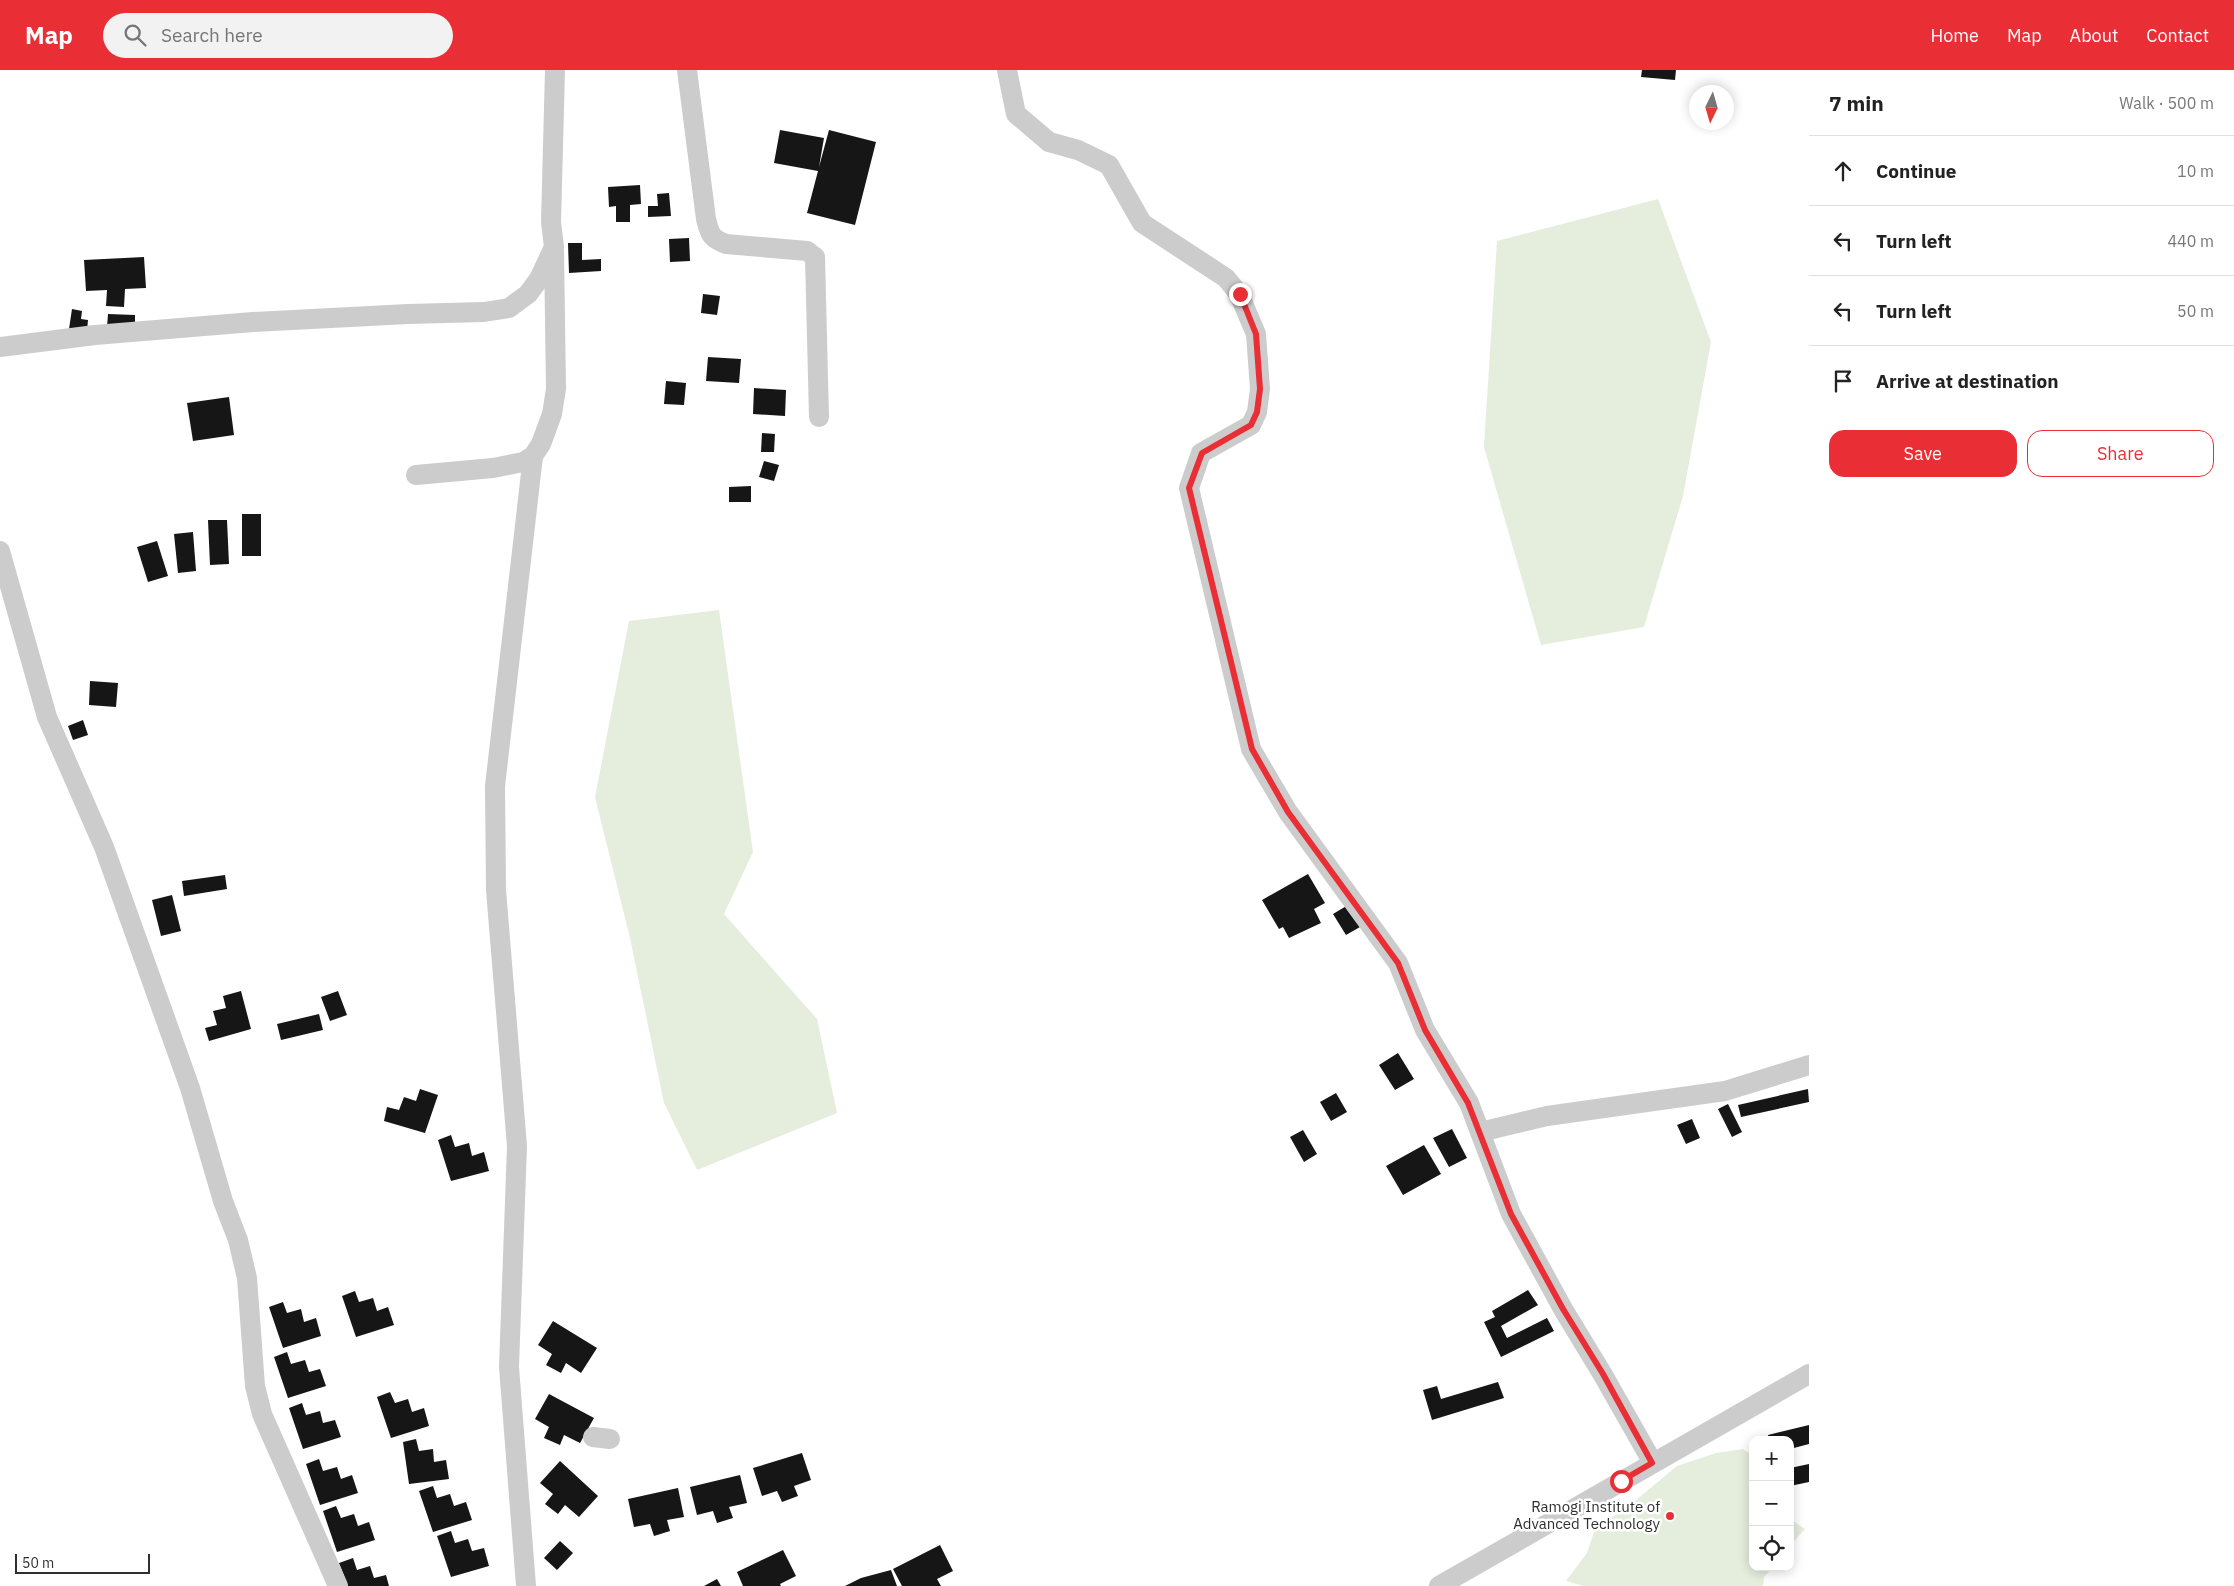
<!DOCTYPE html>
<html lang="en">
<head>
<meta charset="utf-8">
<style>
	:root { --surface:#fff; --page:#f2f2f2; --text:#222; --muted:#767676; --line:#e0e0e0; --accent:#e92f35 }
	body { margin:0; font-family:"IBM Plex Sans",sans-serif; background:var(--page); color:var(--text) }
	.controls { position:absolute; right:15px; bottom:15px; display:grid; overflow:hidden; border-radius:10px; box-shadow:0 2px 12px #0003 }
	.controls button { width:45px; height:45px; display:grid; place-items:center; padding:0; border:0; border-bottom:1px solid var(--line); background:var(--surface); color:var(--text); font:25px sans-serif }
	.compass { position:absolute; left:1689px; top:15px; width:45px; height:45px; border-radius:50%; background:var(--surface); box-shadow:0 2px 12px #0003; rotate:185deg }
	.scale { position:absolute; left:15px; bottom:12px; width:135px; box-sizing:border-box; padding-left:5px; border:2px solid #2f2f2f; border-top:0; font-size:14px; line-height:18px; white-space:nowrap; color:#2f2f2f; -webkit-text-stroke:4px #fff; paint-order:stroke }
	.stop { position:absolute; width:15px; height:15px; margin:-11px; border:4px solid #e92f35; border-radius:50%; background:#fff }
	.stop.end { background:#e92f35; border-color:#fff; box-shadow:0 1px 5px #0008 }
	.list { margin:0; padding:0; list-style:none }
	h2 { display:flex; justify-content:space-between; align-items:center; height:65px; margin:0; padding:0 20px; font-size:21px }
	h2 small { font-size:16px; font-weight:400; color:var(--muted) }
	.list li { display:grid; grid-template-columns:32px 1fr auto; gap:15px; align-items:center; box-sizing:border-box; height:70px; padding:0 20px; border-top:1px solid var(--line) }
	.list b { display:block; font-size:19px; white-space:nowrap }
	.list em { font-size:16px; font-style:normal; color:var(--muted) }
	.actions { display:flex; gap:10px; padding:15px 20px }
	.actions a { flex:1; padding:11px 0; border:1px solid var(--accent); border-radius:15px; text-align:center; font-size:18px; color:var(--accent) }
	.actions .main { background:var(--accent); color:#fff }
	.icon { flex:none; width:28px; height:28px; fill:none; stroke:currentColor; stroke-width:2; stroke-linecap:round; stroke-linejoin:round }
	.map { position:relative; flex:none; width:1809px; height:1516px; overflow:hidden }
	header { display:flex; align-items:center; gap:30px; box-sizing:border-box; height:70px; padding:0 25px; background:var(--accent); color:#fff }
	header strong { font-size:24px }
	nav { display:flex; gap:28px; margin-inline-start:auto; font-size:18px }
	.search { width:350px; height:45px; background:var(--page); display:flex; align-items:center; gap:12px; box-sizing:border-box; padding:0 18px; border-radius:28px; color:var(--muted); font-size:19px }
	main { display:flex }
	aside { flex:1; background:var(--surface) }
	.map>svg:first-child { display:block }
	.green { fill:#e5eddd }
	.building { fill:#161616 }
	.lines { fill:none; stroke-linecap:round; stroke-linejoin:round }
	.minor { stroke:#ccc; stroke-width:20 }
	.route { stroke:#e92f35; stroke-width:6 }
	.poi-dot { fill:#e92f35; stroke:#fff; stroke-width:2 }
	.labels { text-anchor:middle; stroke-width:5; stroke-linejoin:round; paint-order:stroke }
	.poi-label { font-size:15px; fill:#2f2f2f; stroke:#fff; text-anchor:end }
</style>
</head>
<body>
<header>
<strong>Map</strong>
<div class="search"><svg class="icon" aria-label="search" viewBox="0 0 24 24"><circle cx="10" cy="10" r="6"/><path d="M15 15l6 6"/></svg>Search here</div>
<nav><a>Home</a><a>Map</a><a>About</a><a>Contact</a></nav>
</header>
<main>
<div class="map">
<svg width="1809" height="1516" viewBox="0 0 1809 1516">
	<rect width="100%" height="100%" fill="#fff"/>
	<g class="green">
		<polygon points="1658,129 1711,272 1683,426 1644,557 1541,575 1484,377 1497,171"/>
		<polygon points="719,540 753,782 724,844 817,949 837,1043 697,1100 664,1033 630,868 595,727 629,551"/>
		<polygon points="1743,1379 1753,1386 1753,1497 1773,1497 1764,1507 1763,1516 1583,1516 1566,1511 1587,1483 1596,1456 1623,1441 1677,1396 1716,1383"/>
		<polygon points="1790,1449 1805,1459 1790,1476"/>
	</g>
	<g class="building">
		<polygon points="1642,0 1676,0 1675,10 1641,7"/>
		<polygon points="780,60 824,68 819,97 829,60 876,72 855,155 807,143 818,101 774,93"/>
		<polygon points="640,115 641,134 630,135 630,152 616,152 616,136 609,137 608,117"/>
		<polygon points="669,123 671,146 648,147 648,136 658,136 657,124"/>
		<polygon points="689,168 690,191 670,192 669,169"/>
		<polygon points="568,173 582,173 582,190 601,189 601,201 569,203"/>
		<polygon points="144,187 146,218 125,219 124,237 106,236 107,220 86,221 84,190"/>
		<polygon points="703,224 720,226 717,245 701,243"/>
		<polygon points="72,239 82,241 81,249 88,250 87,261 69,259"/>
		<polygon points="108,244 135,245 135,257 107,257"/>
		<polygon points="708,287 741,289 739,313 706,311"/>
		<polygon points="666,311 686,313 684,335 664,334"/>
		<polygon points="754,318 786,320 785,346 753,344"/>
		<polygon points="229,327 234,365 193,371 187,333"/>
		<polygon points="762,363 775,364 774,382 761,382"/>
		<polygon points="764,391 779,395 774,411 759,407"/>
		<polygon points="751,416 751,432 729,432 729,417"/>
		<rect x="242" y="444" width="19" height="42"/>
		<polygon points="208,450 227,450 229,494 210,495"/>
		<polygon points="193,462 196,501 178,503 174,464"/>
		<polygon points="157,471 168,506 148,512 137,477"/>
		<polygon points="90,611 118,613 116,637 89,635"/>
		<polygon points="83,650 88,665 73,670 68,656"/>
		<polygon points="1308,804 1325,833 1314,839 1321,853 1289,868 1283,857 1279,859 1262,830"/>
		<polygon points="225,805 227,819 184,826 182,811"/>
		<polygon points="172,825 181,861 161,866 152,830"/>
		<polygon points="1348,835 1360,857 1346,865 1333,844"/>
		<polygon points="241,921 251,959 209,971 205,958 217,955 213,941 226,938 223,926"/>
		<polygon points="338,921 347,945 330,951 321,927"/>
		<polygon points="319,944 323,960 281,970 277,954"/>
		<polygon points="1398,983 1414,1009 1395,1020 1379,995"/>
		<polygon points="420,1019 438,1025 425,1063 384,1051 387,1037 399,1040 404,1027 416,1031"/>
		<polygon points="1808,1019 1809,1032 1741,1047 1738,1035"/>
		<polygon points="1336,1023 1347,1042 1331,1051 1320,1032"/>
		<polygon points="1728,1034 1742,1062 1732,1067 1718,1039"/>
		<polygon points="1692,1049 1700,1068 1686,1074 1677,1055"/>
		<polygon points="1452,1059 1467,1088 1449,1097 1433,1068"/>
		<polygon points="1303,1060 1317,1084 1304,1092 1290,1067"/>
		<polygon points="451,1065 455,1077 469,1073 472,1086 484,1082 489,1101 451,1111 438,1070"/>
		<polygon points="1424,1075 1441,1104 1403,1125 1386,1096"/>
		<polygon points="1528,1220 1538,1235 1501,1256 1507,1268 1547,1248 1554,1261 1501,1287 1484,1252 1495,1247 1492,1241"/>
		<polygon points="355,1221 359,1232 373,1228 377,1241 388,1237 394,1255 356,1267 342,1226"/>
		<polygon points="283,1232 287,1243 301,1239 304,1252 316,1248 321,1266 283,1278 269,1237"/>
		<polygon points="553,1251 597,1278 581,1303 566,1293 561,1303 546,1295 552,1284 538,1275"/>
		<polygon points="287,1282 291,1294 305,1290 309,1302 320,1299 326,1316 288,1328 274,1287"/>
		<polygon points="1498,1312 1504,1328 1432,1350 1423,1320 1437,1316 1441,1329"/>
		<polygon points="390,1322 395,1333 408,1329 412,1342 424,1338 429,1356 391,1368 377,1327"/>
		<polygon points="549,1324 594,1348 580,1373 564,1365 560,1375 544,1368 549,1357 535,1349"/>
		<polygon points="302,1333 306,1345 320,1341 323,1353 335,1350 341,1367 303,1379 289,1338"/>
		<polygon points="1809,1355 1809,1374 1790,1379 1790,1370 1769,1370 1768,1365"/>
		<polygon points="416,1369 419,1381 433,1379 434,1392 446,1390 449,1409 409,1414 403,1372"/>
		<polygon points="802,1383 811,1410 794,1416 798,1426 782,1432 777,1421 762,1426 753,1398"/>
		<polygon points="319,1389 323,1401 337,1397 341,1409 352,1405 358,1423 320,1435 306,1394"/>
		<polygon points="560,1391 598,1426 579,1447 565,1435 558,1444 545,1434 553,1424 540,1413"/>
		<polygon points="1809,1394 1809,1412 1790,1416 1790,1398"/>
		<polygon points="740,1405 747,1433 729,1437 733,1448 717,1453 713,1441 697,1445 690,1417"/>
		<polygon points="433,1416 437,1428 450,1424 454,1436 466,1432 472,1450 433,1462 419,1421"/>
		<polygon points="678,1418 684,1447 667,1450 670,1461 654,1466 650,1454 634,1457 628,1429"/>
		<polygon points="336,1436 341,1448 354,1444 358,1456 369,1452 375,1470 337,1482 323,1441"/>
		<polygon points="451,1461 455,1473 468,1469 472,1481 484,1478 489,1496 451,1507 437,1466"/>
		<polygon points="560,1471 573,1483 557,1500 544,1488"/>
		<polygon points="940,1475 953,1501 937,1509 941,1516 902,1516 893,1499"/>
		<polygon points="783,1480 796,1506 780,1514 781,1516 743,1516 737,1502"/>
		<polygon points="353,1488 357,1500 370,1496 374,1508 386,1505 389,1516 348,1516 339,1493"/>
		<polygon points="891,1500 897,1516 845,1516 861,1508"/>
		<polygon points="717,1509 721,1516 704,1516"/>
	</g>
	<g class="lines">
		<g class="minor">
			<path d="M687,0L706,149C710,165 711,168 726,174L807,181L815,187L819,347"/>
			<polyline points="1007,0 1016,44 1049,72 1078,80 1109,95 1142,153 1226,208 1239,224 1256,264 1260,319 1257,342 1251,355 1201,383 1189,418 1251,679 1288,742 1398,893 1425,960 1469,1033 1511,1144 1563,1239 1603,1305 1653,1393"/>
			<polyline points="0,277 95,265 253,252 408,244 484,242 509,238 528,224 539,209 554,177 551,152 555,0"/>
			<polyline points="416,405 493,398 523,392 533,386 541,374 552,344 556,319 554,181"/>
			<polyline points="0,481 47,647 104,777 190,1018 223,1131 238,1170 247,1208 255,1316 262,1344 338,1516"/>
			<polyline points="1480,1062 1547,1046 1725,1021 1809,995"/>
			<polyline points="593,1367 610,1369"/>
			<polyline points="526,1516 509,1297 517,1076 496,820 495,716 533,386"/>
			<polyline points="1439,1516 1809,1304"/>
		</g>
	</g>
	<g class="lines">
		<polyline class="route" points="1240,224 1256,264 1260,319 1257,342 1251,355 1202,383 1189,418 1252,679 1288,742 1398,893 1425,960 1468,1033 1511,1144 1563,1239 1603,1304 1652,1393 1621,1411"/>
	</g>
	<circle class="poi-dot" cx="1670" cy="1446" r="5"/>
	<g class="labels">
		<g class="poi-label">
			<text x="1660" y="1442">Ramogi Institute of<tspan x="1660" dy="17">Advanced Technology</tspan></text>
		</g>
	</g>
</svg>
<div class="controls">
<button>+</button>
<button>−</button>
<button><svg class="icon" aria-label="locate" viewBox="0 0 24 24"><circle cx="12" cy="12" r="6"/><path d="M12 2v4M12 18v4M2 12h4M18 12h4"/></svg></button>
</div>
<svg class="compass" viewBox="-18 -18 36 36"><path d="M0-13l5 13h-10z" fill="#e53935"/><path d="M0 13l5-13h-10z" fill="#767676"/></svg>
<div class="scale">50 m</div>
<div class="stop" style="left:1621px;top:1411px"></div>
<div class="stop end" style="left:1240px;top:224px"></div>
</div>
<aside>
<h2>7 min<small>Walk · 500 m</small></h2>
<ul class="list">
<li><svg class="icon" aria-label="ahead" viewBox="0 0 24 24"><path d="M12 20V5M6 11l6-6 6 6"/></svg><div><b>Continue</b></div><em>10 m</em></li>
<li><svg class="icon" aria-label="left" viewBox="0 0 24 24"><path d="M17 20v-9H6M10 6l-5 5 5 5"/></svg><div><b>Turn left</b></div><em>440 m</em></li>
<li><svg class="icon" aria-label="left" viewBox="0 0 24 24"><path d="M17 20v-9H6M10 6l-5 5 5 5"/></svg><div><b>Turn left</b></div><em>50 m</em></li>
<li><svg class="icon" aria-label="arrive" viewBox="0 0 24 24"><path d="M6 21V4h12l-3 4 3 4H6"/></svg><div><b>Arrive at destination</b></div></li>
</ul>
<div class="actions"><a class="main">Save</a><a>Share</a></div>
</aside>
</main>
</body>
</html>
